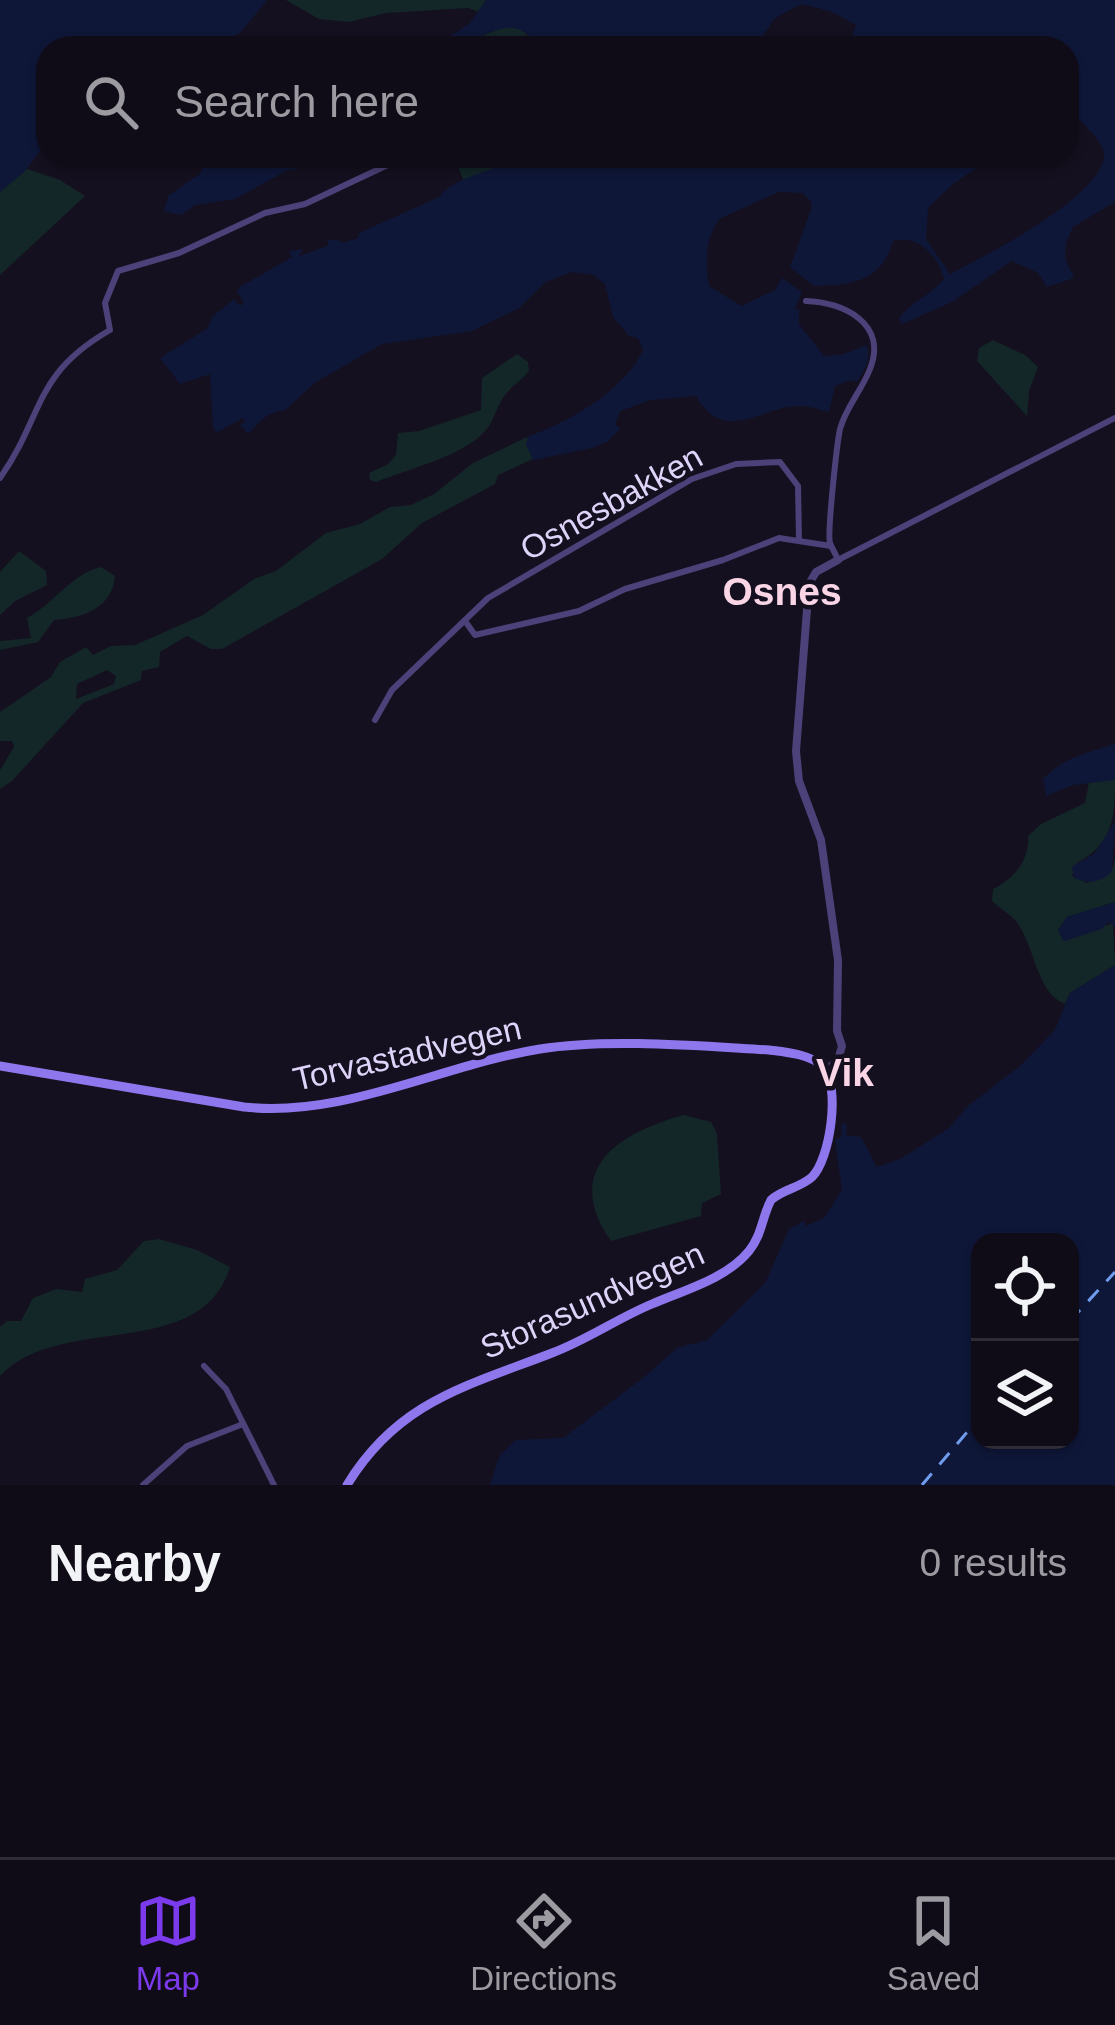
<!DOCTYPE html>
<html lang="en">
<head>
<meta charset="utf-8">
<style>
	:root { --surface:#100c17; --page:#191520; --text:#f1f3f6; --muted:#9c9ba1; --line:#302c36; --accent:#7c3aed }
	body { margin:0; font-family:Helvetica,sans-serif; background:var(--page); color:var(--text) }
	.controls { position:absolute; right:36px; bottom:36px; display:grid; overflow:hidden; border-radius:24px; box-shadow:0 3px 9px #0004 }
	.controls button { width:108px; height:108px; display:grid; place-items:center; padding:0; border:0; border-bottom:3px solid var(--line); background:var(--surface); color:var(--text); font:60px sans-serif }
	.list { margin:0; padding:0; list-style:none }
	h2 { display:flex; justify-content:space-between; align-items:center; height:156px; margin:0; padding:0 48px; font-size:51px }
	h2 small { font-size:39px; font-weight:400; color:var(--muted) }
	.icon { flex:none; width:66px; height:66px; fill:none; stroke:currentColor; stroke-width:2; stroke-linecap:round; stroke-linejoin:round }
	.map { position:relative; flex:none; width:1115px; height:1485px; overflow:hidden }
	.search { position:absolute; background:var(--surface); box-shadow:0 3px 9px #0004; left:36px; right:36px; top:36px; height:132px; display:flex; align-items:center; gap:30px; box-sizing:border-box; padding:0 42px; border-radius:36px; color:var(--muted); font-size:45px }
	.sheet { height:372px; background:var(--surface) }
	nav { display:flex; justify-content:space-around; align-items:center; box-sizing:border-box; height:168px; border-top:3px solid var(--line); background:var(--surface); font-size:33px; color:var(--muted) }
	nav a { display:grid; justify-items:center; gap:6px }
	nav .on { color:var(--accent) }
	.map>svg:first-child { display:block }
	.green { fill:#132628; fill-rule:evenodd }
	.water { fill:#0f1739; fill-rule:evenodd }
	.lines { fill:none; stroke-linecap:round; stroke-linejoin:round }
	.ferry { stroke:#6f9cec; stroke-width:3; stroke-dasharray:15 12; stroke-linecap:butt }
	.minor { stroke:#4c4178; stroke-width:6 }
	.tertiary { stroke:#4c4178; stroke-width:8 }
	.secondary { stroke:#8e77ed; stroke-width:9 }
	.labels { text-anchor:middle; stroke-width:9; stroke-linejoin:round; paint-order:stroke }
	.street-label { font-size:33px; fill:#ded4f9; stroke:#15101f }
	.quarter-label { font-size:39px; font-weight:bold; fill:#fad5e6; stroke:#15101f }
</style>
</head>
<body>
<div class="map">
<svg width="1115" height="1485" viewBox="0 0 1115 1485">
	<rect width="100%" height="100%" fill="#15101f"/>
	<g class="green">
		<polygon points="286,0 486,0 479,12 468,8 386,13 349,22 319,19"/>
		<polygon points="506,26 520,28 540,48 454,48"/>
		<polygon points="453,156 517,156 500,169 464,181"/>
		<polygon points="27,169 60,180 85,196 0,275 0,192"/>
		<polygon points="993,340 1025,355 1038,367 1029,391 1027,416 977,361 979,348"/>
		<path d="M517,354L528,362L529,371C521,381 510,387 503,398C496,408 494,422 485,431C464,456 405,470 376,482L370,480L369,473L388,464L396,455L398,433L419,431L481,410L482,378Z"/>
		<path d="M527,437L535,458L498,475L495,484L422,523L382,559L222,649H211L187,636L160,652L159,667L142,671L141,680L83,703L12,781L0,789V770L14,747L12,741H0V712L51,677L60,662L86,647L93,655L111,646L135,645L203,615L254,579L276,571L326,533L360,524L390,507L411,505L434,494L473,463ZM107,670L116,676L114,684L76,699L77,684Z"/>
		<polygon points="19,551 46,571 47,585 15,601 0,615 0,572"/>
		<path d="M101,567L115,576C112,609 82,618 54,620L38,642L0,650V641L31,638L27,618C55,603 71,574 101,567Z"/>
		<path d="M1111,779L1115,780C1115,818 1113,843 1077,863L1072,876L1087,883L1113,867L1115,858V902L1067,917L1058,930L1064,941L1113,923L1115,965L1070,993L1065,1004C1035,992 1035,943 1015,920C1008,913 999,908 992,901L993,889C1015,879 1030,858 1028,836L1041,824L1085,803L1089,782Z"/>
		<path d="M684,1115L711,1122L717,1134L721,1194L702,1203L701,1216L611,1241C562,1170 617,1133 684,1115Z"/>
		<path d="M159,1239L197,1250L230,1267C201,1363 60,1312 0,1376V1327L7,1321H21L33,1298L56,1289L82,1292L85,1279L117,1270L144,1241Z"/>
	</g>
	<g class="water">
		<polygon points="0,0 267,0 241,32 216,48 48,48 48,141 24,172 0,192"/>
		<path d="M486,0H1115V202L1073,227C1064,244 1061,259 1074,275L1071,279L1047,287L1038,273L1012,261L952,302L902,324L899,318C911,302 931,295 944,279C938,255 918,234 893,241C882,282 851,285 814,286L790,267L811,210L812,203L803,193L779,192L721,218C705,234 705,265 709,286L741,306L775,290L782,278L802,292L795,308L799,310V324L824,356L844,354L866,345C873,357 864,371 857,382L851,380L835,386L829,412C820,410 809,406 800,406C760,406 725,446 696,396L651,400L620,411L615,424L620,429L607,442L592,448L533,460L526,444L529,436C568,423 626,389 643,350L638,338L629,336L613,317L605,284L593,275L572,272L547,281L519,308L472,331L382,344L316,382L284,411C267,411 259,423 248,434L240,425L245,422L243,418L216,433L213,428L210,374L180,384L160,358L208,328L212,317L234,299L240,306L244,303L237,291L240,287L292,257L289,251L303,249L299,256L328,246V241L337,239L342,243L358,238L359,233L439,197C456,175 494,173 517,156H995L954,183L928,208L926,239L950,274C985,256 1101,197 1104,156C1105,143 1086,127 1078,118L1067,117V48H848L856,25L830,11L801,4L774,19L756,48H540C510,1 476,52 434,47L470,23Z"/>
		<polygon points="278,156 336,156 318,165 286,171 235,199 195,205 181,215 164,211 168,196 201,173 203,163 214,162 221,167"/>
		<path d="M1115,744V780L1073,785L1046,796L1043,779C1062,758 1089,752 1115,744Z"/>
		<path d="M1115,822L1112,872C1099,883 1090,884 1074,878L1072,867L1094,854Z"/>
		<polygon points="1115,902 1115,927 1108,922 1102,929 1064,941 1058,930 1067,917"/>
		<path d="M1115,965V1485H490L500,1455L516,1440L563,1438L643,1378L677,1348L707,1340L765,1283L789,1229L804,1221L806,1226L824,1218L842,1190L835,1139L841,1138L842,1123L847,1124L846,1135L861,1137L877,1167L900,1159L949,1128L968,1106L1020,1066L1055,1030L1070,993ZM980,1242H1070V1440H980Z"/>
	</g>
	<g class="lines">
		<g class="ferry">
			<polyline points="1070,1321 1115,1272"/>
			<polyline points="922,1485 980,1417"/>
		</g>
		<g class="minor">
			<path d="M806,301C844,302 888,324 870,369C862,390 846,407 840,429C837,443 827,533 830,543C832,549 836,554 838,560L1115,418"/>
			<path d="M0,478C45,414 32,375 110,330L105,303L118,271L179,253L265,213L305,204L396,161"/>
			<polyline points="465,621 475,635 579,611 625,589 723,560 779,538 831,546"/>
			<polyline points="375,720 392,690 488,598 692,479 736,464 780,462 798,486 799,540"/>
			<polyline points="204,1366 226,1389 274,1485"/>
			<polyline points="143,1485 187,1446 243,1424"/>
		</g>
		<polyline class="tertiary" points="826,1070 838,1060 842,1046 837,1031 838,960 821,840 799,781 796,751 809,584 816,572 838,560"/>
		<path class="secondary" d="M0,1066L244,1107C345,1118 441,1065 540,1049C608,1038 699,1046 769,1050C785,1052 811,1054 823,1067C841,1086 830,1160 812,1177C800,1188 783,1189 771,1200C762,1217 762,1235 749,1251C726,1279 684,1290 652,1304C618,1318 587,1340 552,1353C467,1386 398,1401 347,1485"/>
	</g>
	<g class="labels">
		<g class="street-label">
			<text transform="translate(611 502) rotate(-29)" y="12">Osnesbakken</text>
			<text transform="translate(407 1053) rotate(-13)" y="12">Torvastadvegen</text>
			<text transform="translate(592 1300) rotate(-24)" y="12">Storasundvegen</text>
		</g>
		<g class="quarter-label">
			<text x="782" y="605">Osnes</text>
			<text x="845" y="1086">Vik</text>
		</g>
	</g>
</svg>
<div class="controls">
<button><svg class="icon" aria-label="locate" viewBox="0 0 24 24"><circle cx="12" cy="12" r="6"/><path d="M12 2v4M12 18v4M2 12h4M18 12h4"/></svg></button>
<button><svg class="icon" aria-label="layers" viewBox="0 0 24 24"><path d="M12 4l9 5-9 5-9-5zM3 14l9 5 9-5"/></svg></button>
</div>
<div class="search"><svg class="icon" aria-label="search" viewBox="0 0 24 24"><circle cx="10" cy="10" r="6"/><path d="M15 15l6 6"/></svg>Search here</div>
</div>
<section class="sheet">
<h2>Nearby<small>0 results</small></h2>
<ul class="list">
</ul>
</section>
<nav>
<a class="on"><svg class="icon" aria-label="map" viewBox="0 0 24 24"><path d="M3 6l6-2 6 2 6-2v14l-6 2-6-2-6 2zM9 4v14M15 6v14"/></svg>Map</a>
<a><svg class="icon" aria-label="directions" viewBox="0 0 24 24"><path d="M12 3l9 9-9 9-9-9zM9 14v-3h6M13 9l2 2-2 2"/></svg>Directions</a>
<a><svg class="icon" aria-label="saved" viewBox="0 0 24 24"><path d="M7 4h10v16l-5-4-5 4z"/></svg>Saved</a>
</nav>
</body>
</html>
